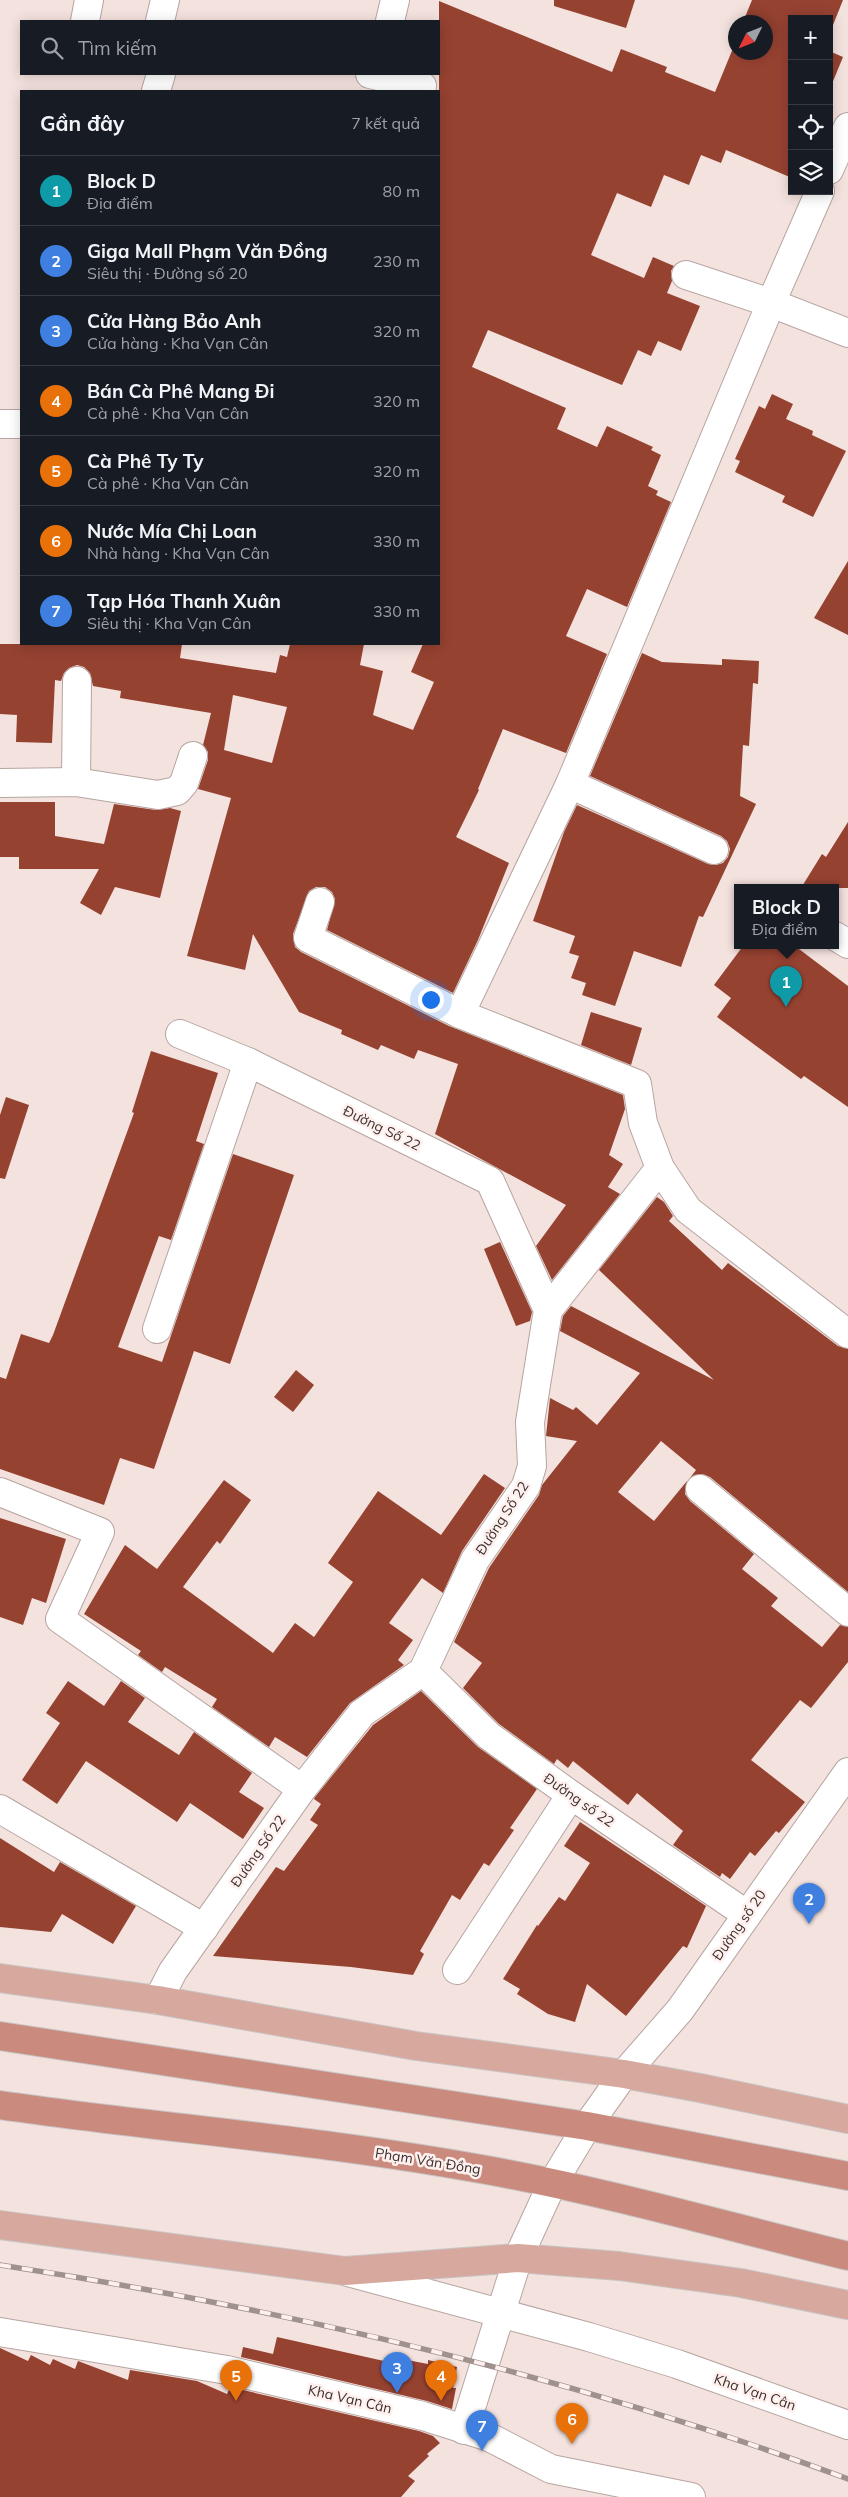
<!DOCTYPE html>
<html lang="vi">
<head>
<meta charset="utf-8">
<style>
	:root { --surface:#171b24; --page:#242831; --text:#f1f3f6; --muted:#9ea1a6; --line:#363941; --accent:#db2777 }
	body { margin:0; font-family:Mulish,sans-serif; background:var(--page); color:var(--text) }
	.controls { position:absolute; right:15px; top:15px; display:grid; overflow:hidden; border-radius:0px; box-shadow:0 2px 12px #0003 }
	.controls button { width:45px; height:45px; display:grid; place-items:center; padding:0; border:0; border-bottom:1px solid var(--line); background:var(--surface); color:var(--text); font:25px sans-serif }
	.compass { position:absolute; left:728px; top:15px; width:45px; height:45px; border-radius:50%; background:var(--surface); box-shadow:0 2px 12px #0003; rotate:227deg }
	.you { position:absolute; left:430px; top:999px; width:18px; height:18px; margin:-12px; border:4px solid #fff; border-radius:50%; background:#1a73e8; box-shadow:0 0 0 8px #1a73e833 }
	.badge { display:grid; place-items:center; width:32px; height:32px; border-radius:50%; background:var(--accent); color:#fff; font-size:16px; font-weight:700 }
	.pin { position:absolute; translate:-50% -41px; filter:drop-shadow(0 1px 2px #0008) }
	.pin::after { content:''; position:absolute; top:26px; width:18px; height:15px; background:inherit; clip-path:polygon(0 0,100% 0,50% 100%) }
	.popup { position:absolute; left:734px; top:884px; width:105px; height:65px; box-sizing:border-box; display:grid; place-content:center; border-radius:0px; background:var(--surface); filter:drop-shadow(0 1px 4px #0005); font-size:16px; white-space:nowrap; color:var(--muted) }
	.popup b { font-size:19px; color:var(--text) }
	.popup::after { content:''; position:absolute; left:50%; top:100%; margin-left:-10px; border:10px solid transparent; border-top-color:var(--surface) }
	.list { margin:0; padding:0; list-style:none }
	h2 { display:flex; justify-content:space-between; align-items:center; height:65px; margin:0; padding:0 20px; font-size:21px }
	h2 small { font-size:16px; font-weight:400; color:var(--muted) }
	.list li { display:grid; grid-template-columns:32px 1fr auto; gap:15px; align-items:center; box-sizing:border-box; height:70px; padding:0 20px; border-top:1px solid var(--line) }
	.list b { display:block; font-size:19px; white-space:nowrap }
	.list p { margin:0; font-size:16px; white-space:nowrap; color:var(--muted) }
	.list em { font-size:16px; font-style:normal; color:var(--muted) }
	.icon { flex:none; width:28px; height:28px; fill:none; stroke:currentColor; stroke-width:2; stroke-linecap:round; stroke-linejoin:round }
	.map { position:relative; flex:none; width:848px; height:2497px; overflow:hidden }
	.search { position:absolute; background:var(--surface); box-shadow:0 2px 12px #0003; left:20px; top:20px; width:420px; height:55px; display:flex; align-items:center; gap:12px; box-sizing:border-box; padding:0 18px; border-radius:0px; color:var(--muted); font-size:19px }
	.panel { position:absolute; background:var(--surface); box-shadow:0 2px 12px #0003; left:20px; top:90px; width:420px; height:555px; border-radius:0px }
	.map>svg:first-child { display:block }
	.building { fill:#964231; fill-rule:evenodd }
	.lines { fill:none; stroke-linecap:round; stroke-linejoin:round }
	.minor-casing { stroke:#b6a5a1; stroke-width:30 }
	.tertiary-casing { stroke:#b6a5a1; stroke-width:30 }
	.primary-casing { stroke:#c7c5c5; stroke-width:30 }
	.trunk-casing { stroke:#c7c5c5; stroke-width:30 }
	.minor { stroke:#fff; stroke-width:28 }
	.tertiary { stroke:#fff; stroke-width:28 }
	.primary { stroke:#d7a89e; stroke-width:28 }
	.trunk { stroke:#ca8b7e; stroke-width:28 }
	.rail-casing { stroke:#9e918e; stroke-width:5.5 }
	.rail { stroke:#fff0ed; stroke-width:4; stroke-dasharray:11; stroke-linecap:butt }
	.labels { text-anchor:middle; stroke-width:5; stroke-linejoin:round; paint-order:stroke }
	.street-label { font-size:14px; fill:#383130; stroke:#fff0ed }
</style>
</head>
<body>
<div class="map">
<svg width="848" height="2497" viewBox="0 0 848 2497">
	<rect width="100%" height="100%" fill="#f4e2de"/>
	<g class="building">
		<polygon points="554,0 635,0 626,28 554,6"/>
		<path d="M752,0H843L829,35V19H792V178L726,150L721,163L701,155L689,185L664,175L651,207L617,193L591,255L644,278L653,257L674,266L671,271L672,281L667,293L700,306L681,351L658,341L651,356L638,350L622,385L488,330L472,367L566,408L557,429L597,447L607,426L653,447L651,450L661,455L648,486L658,491L656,495L671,502L627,607L587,589L566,636L607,654L566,753L503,729L478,789L479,790L456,837L509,863L478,940L453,993L327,930L335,899L332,892L325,887H316L309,891L293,934L295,947L301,952L449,1026L623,1095L625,1109L609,1155L623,1164L608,1187L620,1194L552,1280L536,1246L566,1205L435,1134L458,1064L418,1050L414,1059L381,1045L378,1050L341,1034L342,1030L299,1012L253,934L245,970L187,956L231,798L198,789L208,760V752L203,745L211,713L120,698L121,691L93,686L90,673L84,667L77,665L69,668L64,673L61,681L55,680L52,743L16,742L17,715L0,714V644H182L180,658L276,673L280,655L287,657L290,644H364L360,665L383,671L373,715L413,730L434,682L411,672L423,644H439V1L612,72L621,49L667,67L665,72L715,92L736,41V52H766V22H743ZM233,695L287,707L272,763L224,750Z"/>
		<polygon points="829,51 843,57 829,91"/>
		<polygon points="772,394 793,404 786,419 813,431 812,435 846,451 813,517 782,502 785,496 735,472 740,461 735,459 759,406 765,409"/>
		<polygon points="848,561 848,635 814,618"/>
		<polygon points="642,653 662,662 722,665 722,659 759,661 758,684 753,683 749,746 743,745 740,796 756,804 703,917 699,916 681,967 634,951 615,1006 582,995 586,983 571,978 579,956 569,953 575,936 533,921 564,832 577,805 708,864 716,865 723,863 728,857 730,849 727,841 721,836 590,776"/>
		<polygon points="0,802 55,802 55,836 104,844 114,804 156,810 170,808 181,811 160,898 115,887 101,915 80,903 99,869 19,869 19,857 0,857"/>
		<polygon points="848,822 848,888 801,888 822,854 826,857"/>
		<polygon points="743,946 795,946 848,986 848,1107 804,1076 801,1079 717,1017 731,998 714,985"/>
		<polygon points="591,1012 642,1028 631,1065 581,1045"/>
		<polygon points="151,1051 218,1073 196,1141 204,1144 171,1240 159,1236 118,1347 162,1362 233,1154 294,1175 230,1364 194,1351 154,1469 120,1458 104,1505 0,1469 0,1377 6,1379 21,1334 49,1343 53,1335 134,1113 132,1112"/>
		<polygon points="6,1097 29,1105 5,1179 0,1178 0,1115"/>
		<polygon points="657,1197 664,1202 673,1216 669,1221 722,1270 728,1263 838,1346 848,1349 848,1592 710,1477 702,1474 690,1478 696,1470 661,1441 618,1492 654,1521 687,1481 685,1494 690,1501 754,1554 742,1569 778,1598 771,1606 822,1647 840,1625 848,1627 848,1662 811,1708 800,1700 751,1760 805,1802 779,1833 776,1831 755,1856 750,1852 730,1879 722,1873 720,1877 673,1845 683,1831 637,1793 628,1805 573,1761 568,1768 557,1759 554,1764 499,1724 463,1688 482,1663 454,1642 489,1568 539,1495 542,1485 577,1441 546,1436 550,1398 573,1410 576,1407 597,1425 640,1373 560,1331 563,1316 571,1306 714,1380 599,1270"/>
		<polygon points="500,1242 532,1312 530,1321 516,1326 484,1249"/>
		<polygon points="296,1370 314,1385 293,1412 274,1397"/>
		<polygon points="484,1474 505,1488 462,1551 443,1593 422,1578 389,1623 413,1640 398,1660 404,1665 350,1703 307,1757 275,1737 269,1747 212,1707 217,1699 165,1667 162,1672 138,1655 141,1651 84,1614 125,1545 157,1569 224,1480 251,1500 220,1544 217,1541 183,1587 273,1653 295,1623 314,1637 353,1582 328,1563 378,1491 441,1535"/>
		<polygon points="0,1518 66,1539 46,1603 32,1598 23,1625 0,1617"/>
		<polygon points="68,1681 104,1706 121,1681 145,1698 128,1722 179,1755 194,1732 252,1773 239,1792 264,1808 243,1839 190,1803 177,1822 86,1761 57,1804 22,1780 60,1723 46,1713"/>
		<polygon points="421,1691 478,1747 537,1789 510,1828 514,1830 489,1866 484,1863 460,1900 452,1895 420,1951 424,1954 413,1975 351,1967 213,1956 276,1867 284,1871 318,1825 310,1820 321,1804 314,1799 315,1797 373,1725"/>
		<polygon points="580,1822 706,1906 687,1948 683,1946 626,2016 587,1984 575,2022 548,2014 517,1994 520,1989 503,1979 537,1925 538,1926 559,1897 565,1901 590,1863 564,1846"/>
		<polygon points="0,1838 54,1872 60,1862 136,1906 113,1944 62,1914 51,1932 0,1927"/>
		<polygon points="277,2337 384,2361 406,2364 407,2360 428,2364 428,2360 457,2367 453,2388 456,2388 452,2409 427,2401 241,2357 243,2347 273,2354"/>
		<polygon points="0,2348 28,2361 31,2355 50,2365 53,2359 75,2369 78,2361 128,2380 130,2370 197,2381 227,2394 230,2388 234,2388 419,2431 433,2436 440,2443 427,2454 429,2456 408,2476 415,2481 401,2497 0,2497"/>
	</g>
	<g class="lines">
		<defs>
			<g id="minor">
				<polyline points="85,21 89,0"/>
				<polyline points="160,21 165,0"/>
				<polyline points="390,21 395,0"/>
				<polyline points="370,74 422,86"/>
				<polyline points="156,91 161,74"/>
				<polyline points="829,170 848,127"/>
				<polyline points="820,191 771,303 848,333"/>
				<polyline points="0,424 21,424"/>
				<polyline points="76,782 77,681"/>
				<polyline points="0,783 76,782 158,795 177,791 184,783 193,756"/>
				<polyline points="570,784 714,850"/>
				<polyline points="320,902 308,938 460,1014 637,1084 643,1123 660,1168 688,1210 848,1334"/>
				<polyline points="835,936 848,944"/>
				<polyline points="460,1014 570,784 771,303 686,275"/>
				<polyline points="548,1310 660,1168"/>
				<polyline points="157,1329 248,1062"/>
				<polyline points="700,1489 848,1612"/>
				<polyline points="0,1492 100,1532 60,1619 302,1789"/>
				<polyline points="423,1671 489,1736 571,1795 746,1914"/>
				<polyline points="0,1809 204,1928"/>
				<polyline points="457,1970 571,1795"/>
				<polyline points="158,2000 173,1971 302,1789 362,1713 423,1671 475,1560 526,1486 532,1466 530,1422 548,1310 490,1181 248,1062 180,1034"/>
				<polyline points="0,2332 227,2370 423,2416 489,2437 551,2469 691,2497"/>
				<polyline points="464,2430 501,2312"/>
			</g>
			<g id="tertiary">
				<polyline points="348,2272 589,2337 677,2364 848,2425"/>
				<polyline points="501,2312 518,2258 552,2184 587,2126 624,2074 680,2010 848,1772"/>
			</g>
			<g id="primary">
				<polyline points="0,1978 158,2000 416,2046 624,2074 700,2088 848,2119"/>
				<polyline points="0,2225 345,2271 518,2258 619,2266 741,2283 848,2305"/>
			</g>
			<g id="trunk">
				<polyline points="0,2036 587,2126 848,2176"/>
				<path d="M0,2105C160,2128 322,2140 481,2169C605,2191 726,2226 848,2256"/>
			</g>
		</defs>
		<use href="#minor" class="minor-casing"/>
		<use href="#tertiary" class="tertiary-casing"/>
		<use href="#primary" class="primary-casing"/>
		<use href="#trunk" class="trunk-casing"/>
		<use href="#minor" class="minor"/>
		<use href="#tertiary" class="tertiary"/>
		<use href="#primary" class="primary"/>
		<use href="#trunk" class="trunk"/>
		<defs>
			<path id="rail" d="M0,2265C288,2309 574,2377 848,2479"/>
		</defs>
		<use href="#rail" class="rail-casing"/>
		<use href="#rail" class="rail"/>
	</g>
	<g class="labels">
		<g class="street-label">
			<text transform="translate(382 1128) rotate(26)" y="5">Đường Số 22</text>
			<text transform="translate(502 1518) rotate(-57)" y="5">Đường Số 22</text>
			<text transform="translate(579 1800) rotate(35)" y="5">Đường số 22</text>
			<text transform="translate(258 1851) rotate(-55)" y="5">Đường Số 22</text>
			<text transform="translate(739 1925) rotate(-55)" y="5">Đường số 20</text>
			<text transform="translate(428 2161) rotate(9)" y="5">Phạm Văn Đồng</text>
			<text transform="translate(755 2392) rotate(19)" y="5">Kha Vạn Cân</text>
			<text transform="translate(350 2399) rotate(13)" y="5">Kha Vạn Cân</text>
		</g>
	</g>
</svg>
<div class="controls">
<button>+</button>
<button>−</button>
<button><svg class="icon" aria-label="locate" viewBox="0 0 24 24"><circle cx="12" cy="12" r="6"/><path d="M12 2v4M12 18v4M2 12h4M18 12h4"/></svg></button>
<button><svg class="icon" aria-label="layers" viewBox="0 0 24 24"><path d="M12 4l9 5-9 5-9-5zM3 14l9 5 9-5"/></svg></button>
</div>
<svg class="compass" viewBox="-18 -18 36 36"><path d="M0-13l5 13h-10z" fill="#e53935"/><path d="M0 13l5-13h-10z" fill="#9ea1a6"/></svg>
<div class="you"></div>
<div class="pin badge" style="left:786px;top:1007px;background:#0f9aa8">1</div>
<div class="popup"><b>Block D</b>Địa điểm</div>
<div class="pin badge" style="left:809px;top:1924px;background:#3f7fe0">2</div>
<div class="pin badge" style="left:397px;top:2393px;background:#3f7fe0">3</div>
<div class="pin badge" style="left:441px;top:2401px;background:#e8710a">4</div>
<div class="pin badge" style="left:236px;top:2401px;background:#e8710a">5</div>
<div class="pin badge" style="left:572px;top:2444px;background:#e8710a">6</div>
<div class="pin badge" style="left:482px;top:2451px;background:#3f7fe0">7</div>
<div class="search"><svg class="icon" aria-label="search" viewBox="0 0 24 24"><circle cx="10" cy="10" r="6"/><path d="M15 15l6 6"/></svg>Tìm kiếm</div>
<section class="panel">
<h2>Gần đây<small>7 kết quả</small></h2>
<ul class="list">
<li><span class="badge" style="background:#0f9aa8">1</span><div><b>Block D</b><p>Địa điểm</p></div><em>80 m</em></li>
<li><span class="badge" style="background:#3f7fe0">2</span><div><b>Giga Mall Phạm Văn Đồng</b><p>Siêu thị · Đường số 20</p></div><em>230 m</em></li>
<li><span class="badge" style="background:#3f7fe0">3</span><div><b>Cửa Hàng Bảo Anh</b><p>Cửa hàng · Kha Vạn Cân</p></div><em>320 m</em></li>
<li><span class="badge" style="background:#e8710a">4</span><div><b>Bán Cà Phê Mang Đi</b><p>Cà phê · Kha Vạn Cân</p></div><em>320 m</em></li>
<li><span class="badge" style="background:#e8710a">5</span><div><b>Cà Phê Ty Ty</b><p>Cà phê · Kha Vạn Cân</p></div><em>320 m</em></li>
<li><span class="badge" style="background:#e8710a">6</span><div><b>Nước Mía Chị Loan</b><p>Nhà hàng · Kha Vạn Cân</p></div><em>330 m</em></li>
<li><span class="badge" style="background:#3f7fe0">7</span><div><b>Tạp Hóa Thanh Xuân</b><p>Siêu thị · Kha Vạn Cân</p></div><em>330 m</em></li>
</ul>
</section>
</div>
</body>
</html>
